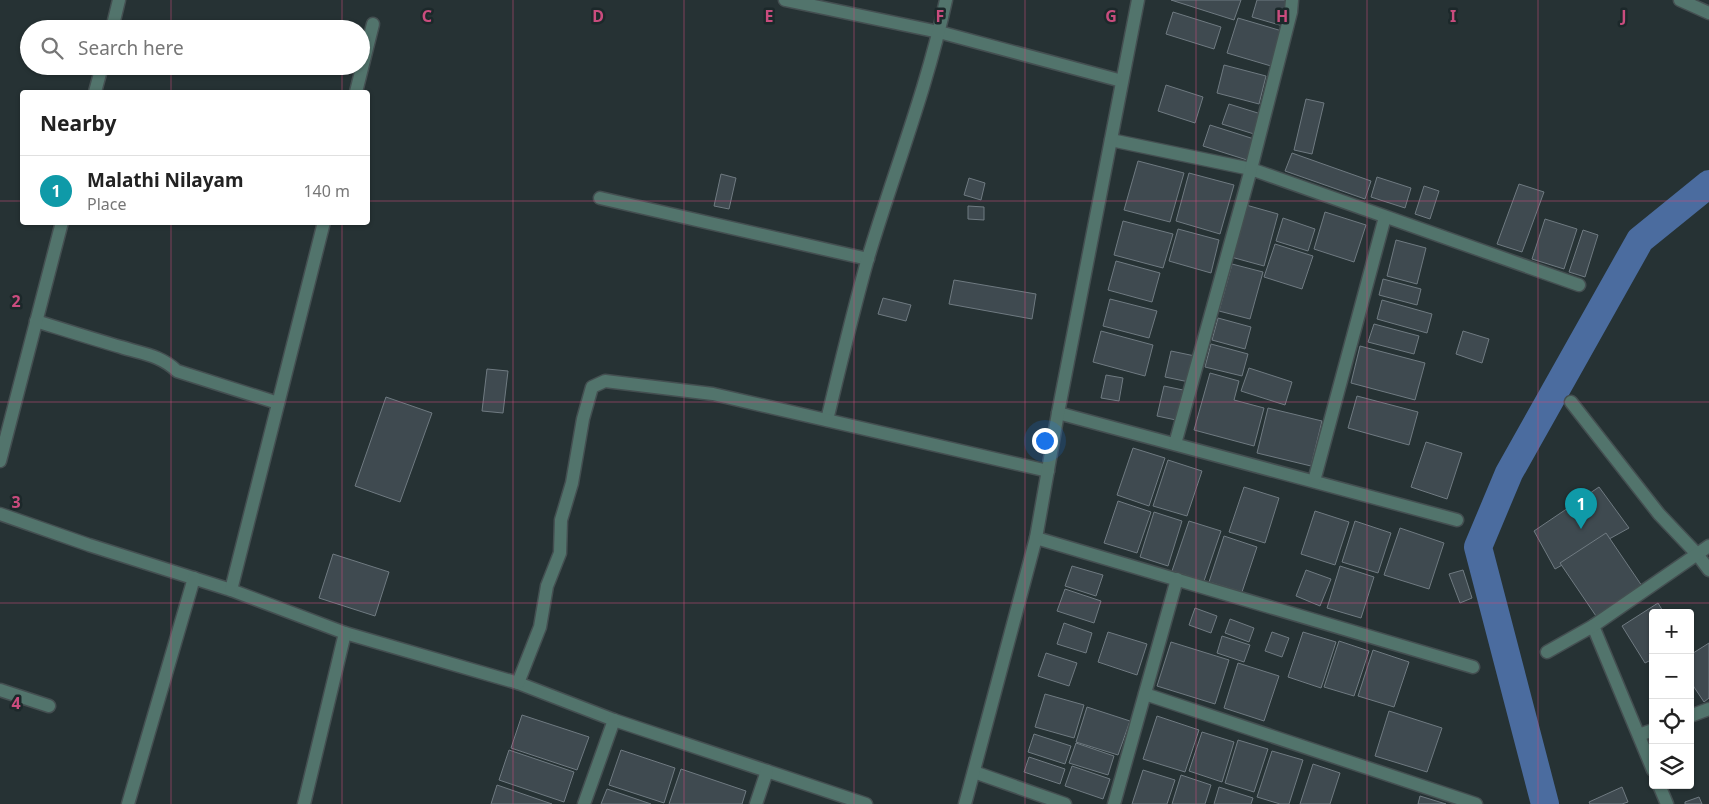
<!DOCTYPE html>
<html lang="en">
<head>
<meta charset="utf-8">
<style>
	:root { --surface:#fff; --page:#f6f6f6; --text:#222; --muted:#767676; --line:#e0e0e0; --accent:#ea580c }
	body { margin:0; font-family:"Noto Sans",sans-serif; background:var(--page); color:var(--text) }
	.controls { position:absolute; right:15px; bottom:15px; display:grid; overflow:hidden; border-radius:5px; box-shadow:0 1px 4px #0004 }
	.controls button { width:45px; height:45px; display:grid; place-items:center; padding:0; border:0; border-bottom:1px solid var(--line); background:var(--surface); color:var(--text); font:25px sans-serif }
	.you { position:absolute; left:1044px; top:440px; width:18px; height:18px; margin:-12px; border:4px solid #fff; border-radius:50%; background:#1a73e8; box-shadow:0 0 0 8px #1a73e833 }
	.badge { display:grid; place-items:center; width:32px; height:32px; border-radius:50%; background:var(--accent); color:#fff; font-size:16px; font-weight:700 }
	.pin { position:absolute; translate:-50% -41px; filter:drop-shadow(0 1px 2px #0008) }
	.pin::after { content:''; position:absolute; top:26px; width:18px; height:15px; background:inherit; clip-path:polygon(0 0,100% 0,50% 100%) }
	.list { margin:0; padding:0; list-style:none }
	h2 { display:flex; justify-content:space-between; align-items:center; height:65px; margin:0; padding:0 20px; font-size:21px }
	h2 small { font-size:16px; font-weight:400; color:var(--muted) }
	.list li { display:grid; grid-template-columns:32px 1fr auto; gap:15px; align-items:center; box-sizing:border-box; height:70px; padding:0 20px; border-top:1px solid var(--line) }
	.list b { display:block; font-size:19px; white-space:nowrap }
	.list p { margin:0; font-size:16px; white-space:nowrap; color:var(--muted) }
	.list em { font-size:16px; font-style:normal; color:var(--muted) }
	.icon { flex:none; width:28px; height:28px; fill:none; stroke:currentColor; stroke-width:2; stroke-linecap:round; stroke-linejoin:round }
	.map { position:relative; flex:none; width:1709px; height:804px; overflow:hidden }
	.search { position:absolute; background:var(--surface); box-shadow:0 1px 4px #0004; left:20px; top:20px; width:350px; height:55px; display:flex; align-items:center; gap:12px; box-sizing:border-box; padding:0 18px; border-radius:28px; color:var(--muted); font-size:19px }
	.panel { position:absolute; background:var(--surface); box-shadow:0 1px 4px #0004; left:20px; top:90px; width:350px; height:135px; border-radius:5px }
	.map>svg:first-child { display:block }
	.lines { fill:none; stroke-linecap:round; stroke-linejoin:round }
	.canal { stroke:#4b6c9f; stroke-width:28 }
	.building { fill:#3f4a50; stroke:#6f7a81 }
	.street-casing { stroke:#444f51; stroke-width:15 }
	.street { stroke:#52746c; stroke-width:12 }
	.grid { fill:none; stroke:#ca4c7e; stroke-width:1; stroke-opacity:0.55 }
	.grid-label { font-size:16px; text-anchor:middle; font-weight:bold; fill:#ca4c7e; stroke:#1c282a; stroke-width:5; stroke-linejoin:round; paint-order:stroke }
</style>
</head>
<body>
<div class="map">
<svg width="1709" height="804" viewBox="0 0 1709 804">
	<rect width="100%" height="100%" fill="#263234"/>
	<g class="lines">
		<polyline class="canal" points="1545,804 1478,547 1509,473 1640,240 1709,184"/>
	</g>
	<g class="building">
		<polygon points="1171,0 1241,0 1234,20"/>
		<polygon points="1257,0 1285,0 1291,2 1283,26 1252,17"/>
		<polygon points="1173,12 1221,27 1214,49 1166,34"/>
		<polygon points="1238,18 1282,31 1271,66 1227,53"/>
		<polygon points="1224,65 1266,76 1259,104 1217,93"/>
		<polygon points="1166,85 1203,97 1195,123 1158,111"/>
		<polygon points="1306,99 1324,103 1312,154 1294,150"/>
		<polygon points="1229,104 1261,114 1254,134 1222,124"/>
		<polygon points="1210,125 1254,139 1247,160 1203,146"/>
		<polygon points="1292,153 1371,181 1365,199 1285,171"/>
		<polygon points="1138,161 1184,173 1170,222 1124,210"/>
		<polygon points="1189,173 1234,185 1220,234 1176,221"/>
		<polygon points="721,174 736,178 729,209 714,206"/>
		<polygon points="1377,177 1411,188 1405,208 1371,197"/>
		<polygon points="969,178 985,183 981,200 964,195"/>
		<polygon points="1519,184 1544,192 1522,252 1497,244"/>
		<polygon points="1424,186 1439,191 1430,219 1415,214"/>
		<polygon points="1246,205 1278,214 1264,266 1231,257"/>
		<polygon points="968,206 984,207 984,220 968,219"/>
		<polygon points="1325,212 1366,225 1354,262 1314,249"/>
		<polygon points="1283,218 1315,229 1308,251 1276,241"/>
		<polygon points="1545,219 1577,229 1564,269 1532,259"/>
		<polygon points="1123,221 1173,234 1163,268 1114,255"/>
		<polygon points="1178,229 1219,240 1211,273 1169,261"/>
		<polygon points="1583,230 1598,235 1585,277 1569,272"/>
		<polygon points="1396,240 1426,248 1417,284 1387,276"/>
		<polygon points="1275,244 1313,256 1302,289 1264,277"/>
		<polygon points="1116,261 1160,273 1152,302 1108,290"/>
		<polygon points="1232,264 1263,272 1250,319 1219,311"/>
		<polygon points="1383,279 1421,289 1417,305 1379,295"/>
		<polygon points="954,280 1036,294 1032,319 949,304"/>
		<polygon points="883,298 911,305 906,321 878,314"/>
		<polygon points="1110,299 1157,311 1149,338 1103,326"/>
		<polygon points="1382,300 1432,314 1427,333 1377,319"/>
		<polygon points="1218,318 1251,327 1245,349 1212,340"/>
		<polygon points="1374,324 1419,336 1414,354 1368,342"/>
		<polygon points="1101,331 1153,345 1145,376 1093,362"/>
		<polygon points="1463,331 1489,339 1482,363 1456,354"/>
		<polygon points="1211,344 1248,354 1242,376 1205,367"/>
		<polygon points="1360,346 1425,363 1415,400 1351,383"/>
		<polygon points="1171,351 1195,356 1189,382 1165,377"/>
		<polygon points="1249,368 1292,382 1285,405 1241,391"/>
		<polygon points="487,369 508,371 503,413 482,411"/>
		<polygon points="1210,373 1239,381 1234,400 1264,408 1254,446 1194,430"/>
		<polygon points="1106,375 1123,378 1119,401 1101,398"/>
		<polygon points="1164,386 1183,390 1176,420 1157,416"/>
		<polygon points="1357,396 1418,412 1409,445 1348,428"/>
		<polygon points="386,397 432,413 400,502 355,486"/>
		<polygon points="1268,408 1322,421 1311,466 1257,453"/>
		<polygon points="1426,442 1462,453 1447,499 1411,487"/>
		<polygon points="1133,448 1165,458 1149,506 1117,495"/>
		<polygon points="1168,460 1202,471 1187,516 1153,506"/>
		<polygon points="1244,487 1279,498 1265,543 1229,532"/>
		<polygon points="1599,487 1629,528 1555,569 1534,531"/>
		<polygon points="1118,501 1151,512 1137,553 1104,543"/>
		<polygon points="1315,511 1349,522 1335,565 1301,554"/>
		<polygon points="1154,512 1182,521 1168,566 1140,557"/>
		<polygon points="1189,521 1221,531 1204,581 1172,571"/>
		<polygon points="1355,521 1391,533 1378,573 1342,562"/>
		<polygon points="1400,528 1444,543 1429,589 1384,575"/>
		<polygon points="1606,533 1642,586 1596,616 1560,563"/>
		<polygon points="1224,536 1257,547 1242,592 1209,582"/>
		<polygon points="333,554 389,572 375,616 319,598"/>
		<polygon points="1072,566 1103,575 1096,596 1065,586"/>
		<polygon points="1340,566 1374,577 1361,618 1327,608"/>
		<polygon points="1306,570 1331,579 1320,606 1296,596"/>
		<polygon points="1463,570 1472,598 1460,603 1449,574"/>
		<polygon points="1065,589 1101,601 1094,623 1057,611"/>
		<polygon points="1658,603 1664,613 1653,613 1653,659 1645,663 1622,626"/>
		<polygon points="1195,608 1217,616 1211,633 1189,625"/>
		<polygon points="1230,619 1254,628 1249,642 1225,633"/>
		<polygon points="1064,623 1092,633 1086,653 1057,644"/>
		<polygon points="1108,632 1147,644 1137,675 1098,662"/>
		<polygon points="1272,632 1289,638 1282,657 1265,651"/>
		<polygon points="1303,632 1336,642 1321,688 1288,677"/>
		<polygon points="1222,636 1250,645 1244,662 1217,653"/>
		<polygon points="1339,641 1369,651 1354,696 1324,687"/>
		<polygon points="1171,642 1229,660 1215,704 1157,686"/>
		<polygon points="1709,643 1709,698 1704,702 1690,681 1690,655"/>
		<polygon points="1373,650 1409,662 1394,707 1358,696"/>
		<polygon points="1046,653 1077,663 1069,686 1038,676"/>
		<polygon points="1238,663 1279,676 1264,721 1224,708"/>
		<polygon points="1045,694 1084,705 1074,738 1035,727"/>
		<polygon points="1087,707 1130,721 1118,755 1076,742"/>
		<polygon points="1389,711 1442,728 1427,772 1375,756"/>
		<polygon points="522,715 589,737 577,770 511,748"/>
		<polygon points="1157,716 1199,730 1185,772 1143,759"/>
		<polygon points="1202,732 1234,742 1222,782 1189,771"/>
		<polygon points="1034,734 1071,746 1065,764 1028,752"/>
		<polygon points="1238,740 1268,749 1254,792 1225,783"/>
		<polygon points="1076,743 1114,756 1108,775 1069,763"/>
		<polygon points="509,750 574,772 564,802 499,780"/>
		<polygon points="621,750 675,768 664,803 609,785"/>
		<polygon points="1272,751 1303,760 1289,804 1280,804 1257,797"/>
		<polygon points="1029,757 1065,769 1060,784 1024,772"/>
		<polygon points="1313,764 1340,773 1330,804 1300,804"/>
		<polygon points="1072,766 1110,779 1103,799 1065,786"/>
		<polygon points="681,769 746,791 742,804 669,804"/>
		<polygon points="1143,770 1175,780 1167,804 1132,804"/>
		<polygon points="1181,775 1211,785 1205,804 1172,804"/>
		<polygon points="497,785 552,804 491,804"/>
		<polygon points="1219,787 1253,798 1251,804 1214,804"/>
		<polygon points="1622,787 1628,802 1622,804 1590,804 1589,802"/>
		<polygon points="607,789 651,804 601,804"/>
		<polygon points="1420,796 1446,804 1418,804"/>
		<polygon points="1699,797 1702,804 1685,804 1685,802"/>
	</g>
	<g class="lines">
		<defs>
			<g id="street">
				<polyline points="785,0 939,32 1122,81"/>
				<polyline points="1680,0 1709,13"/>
				<polyline points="112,29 119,0"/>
				<polyline points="95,92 102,66"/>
				<polyline points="356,92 373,24"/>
				<polyline points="1111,140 1251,169 1579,285"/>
				<polyline points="600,198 868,259"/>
				<path d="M36,321C65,330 93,339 121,347C143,354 160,355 177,371L278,403"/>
				<polyline points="1571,402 1659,514 1697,554 1709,570"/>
				<polyline points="1058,413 1457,520"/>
				<path d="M827,420C840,366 853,311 868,258C894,172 927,88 946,0"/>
				<polyline points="1175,444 1251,169 1291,12 1292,0"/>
				<polyline points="0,461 62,222"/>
				<polyline points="1314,481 1385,217"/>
				<polyline points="0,514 89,545 231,590 345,633 518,683 614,720 866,804"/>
				<polyline points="1036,538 1473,667"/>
				<polyline points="231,590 324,222"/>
				<polyline points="1593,626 1653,770"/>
				<polyline points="1547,652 1593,626 1709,546"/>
				<polyline points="518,683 540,627 547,586 560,553 561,520 572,483 583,419 592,387 605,381 713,394 1048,471"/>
				<polyline points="0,690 49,706"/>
				<polyline points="1145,694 1476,804"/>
				<polyline points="1690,716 1709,709"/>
				<polyline points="1639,735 1653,730"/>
				<polyline points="974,772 1065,804"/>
				<polyline points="1659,785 1667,804"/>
				<polyline points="128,804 194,578"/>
				<polyline points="304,804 345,633"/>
				<polyline points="584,804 614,720"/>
				<polyline points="756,804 767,771"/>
				<polyline points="965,804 1036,538 1058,413 1138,0"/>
				<polyline points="1114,804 1177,579"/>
			</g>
		</defs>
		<use href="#street" class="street-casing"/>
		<use href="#street" class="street"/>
	</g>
	<path class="grid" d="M171,0V29M342,0V29M513,0V804M684,0V804M854,0V804M1025,0V804M1196,0V804M1367,0V804M1538,0V804M171,66V92M342,66V92M0,201H22M368,201H1709M171,222V804M342,222V804M0,402H1709M0,603H1709"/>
	<g class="grid-label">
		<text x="427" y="22">C</text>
		<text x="598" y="22">D</text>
		<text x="769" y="22">E</text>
		<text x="940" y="22">F</text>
		<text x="1111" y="22">G</text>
		<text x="1282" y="22">H</text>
		<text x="1453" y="22">I</text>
		<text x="1624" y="22">J</text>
		<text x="16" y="307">2</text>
		<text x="16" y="508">3</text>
		<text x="16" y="709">4</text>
	</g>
</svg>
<div class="controls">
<button>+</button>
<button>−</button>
<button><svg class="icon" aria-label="locate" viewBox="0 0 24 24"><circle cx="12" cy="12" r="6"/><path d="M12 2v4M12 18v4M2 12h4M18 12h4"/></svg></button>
<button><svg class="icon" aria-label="layers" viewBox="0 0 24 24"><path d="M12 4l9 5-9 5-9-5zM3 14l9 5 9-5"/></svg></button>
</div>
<div class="you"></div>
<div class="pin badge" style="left:1581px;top:529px;background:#0f9aa8">1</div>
<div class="search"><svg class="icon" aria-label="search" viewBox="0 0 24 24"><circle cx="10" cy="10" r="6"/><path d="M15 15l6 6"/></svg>Search here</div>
<section class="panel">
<h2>Nearby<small></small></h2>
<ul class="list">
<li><span class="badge" style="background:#0f9aa8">1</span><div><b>Malathi Nilayam</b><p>Place</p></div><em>140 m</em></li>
</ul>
</section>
</div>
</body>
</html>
